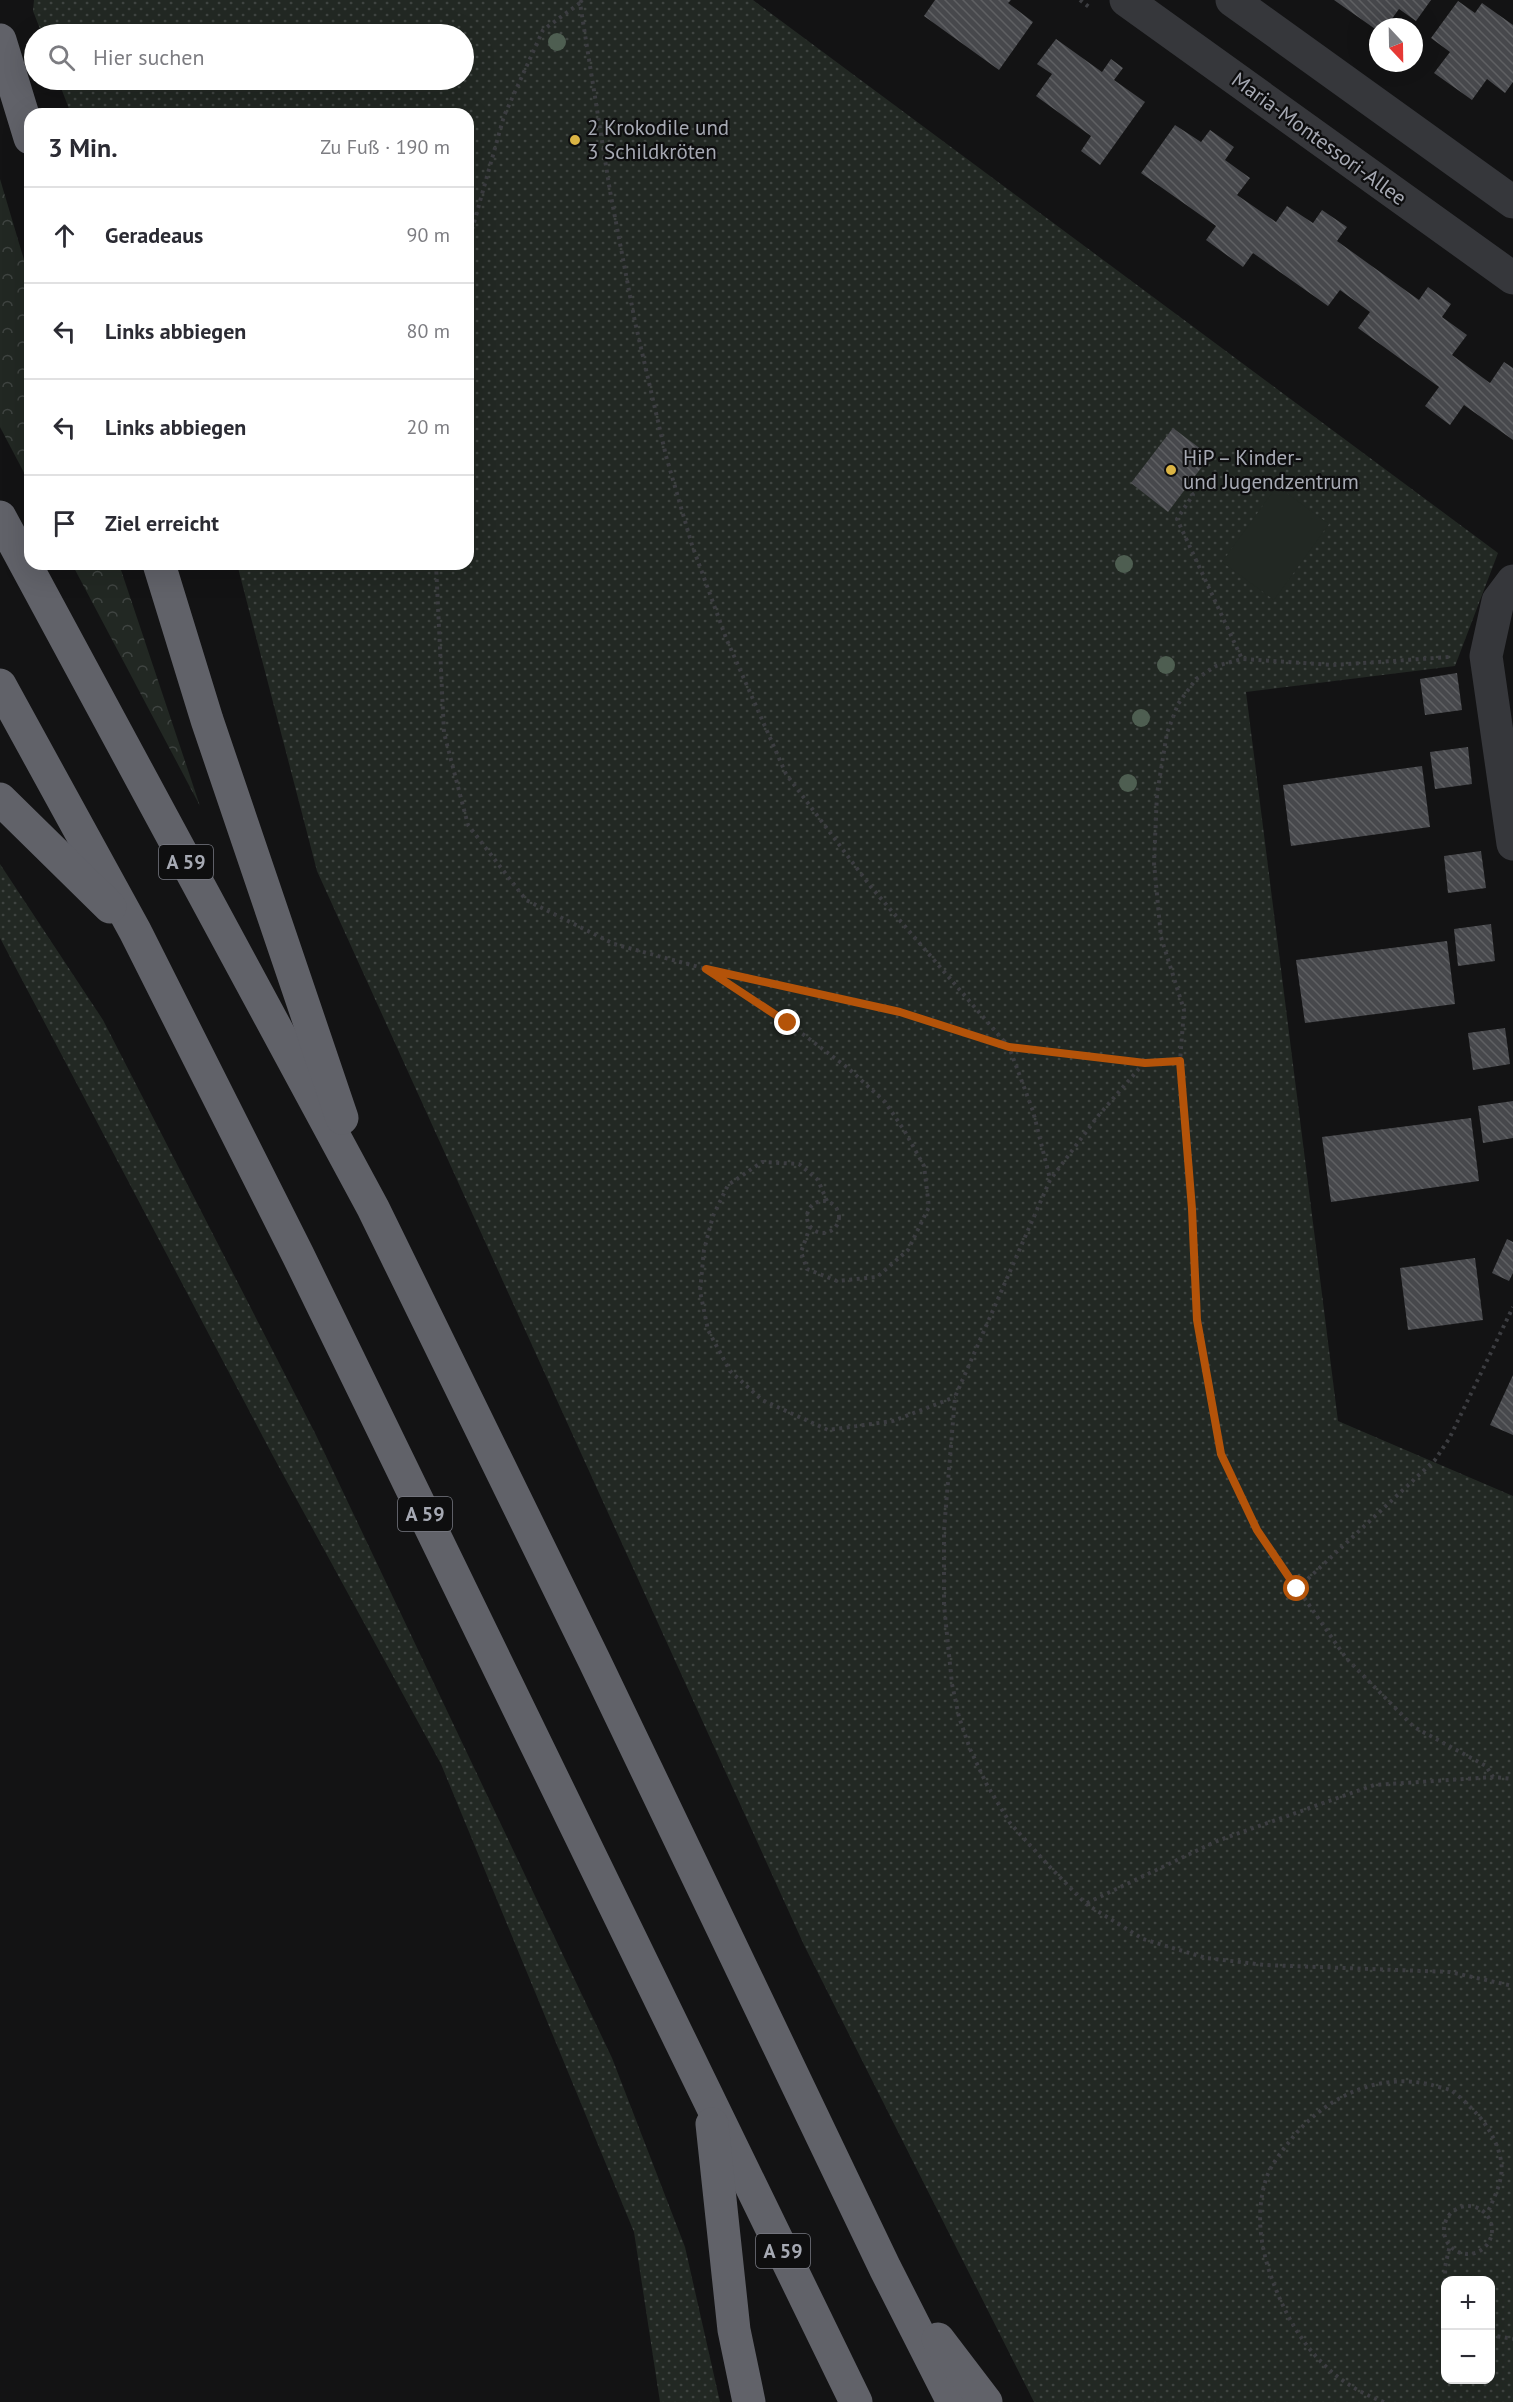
<!DOCTYPE html>
<html lang="de">
<head>
<meta charset="utf-8">
<style>
	:root { --surface:#fff; --page:#f2f2f3; --text:#2b2b33; --muted:#7c7c81; --line:#e1e1e2 }
	body { margin:0; font-family:"PT Sans",sans-serif; background:var(--page); color:var(--text) }
	.controls { position:absolute; right:18px; bottom:18px; display:grid; overflow:hidden; border-radius:12px; box-shadow:0 6px 24px #0002 }
	.controls button { width:54px; height:54px; display:grid; place-items:center; padding:0; border:0; border-bottom:2px solid var(--line); background:var(--surface); color:var(--text); font:30px sans-serif }
	.compass { position:absolute; left:1369px; top:18px; width:54px; height:54px; border-radius:50%; background:var(--surface); box-shadow:0 6px 24px #0002; rotate:158deg }
	.stop { position:absolute; width:18px; height:18px; margin:-14px; border:4px solid #b45309; border-radius:50%; background:#fff }
	.stop.end { background:#b45309; border-color:#fff; box-shadow:0 2px 6px #0008 }
	.list { margin:0; padding:0; list-style:none }
	h2 { display:flex; justify-content:space-between; align-items:center; height:78px; margin:0; padding:0 24px; font-size:26px }
	h2 small { font-size:20px; font-weight:400; color:var(--muted) }
	.list li { display:grid; grid-template-columns:39px 1fr auto; gap:18px; align-items:center; box-sizing:border-box; height:96px; padding:0 24px; border-top:2px solid var(--line) }
	.list b { display:block; font-size:22px; white-space:nowrap }
	.list em { font-size:20px; font-style:normal; color:var(--muted) }
	.icon { flex:none; width:33px; height:33px; fill:none; stroke:currentColor; stroke-width:2; stroke-linecap:round; stroke-linejoin:round }
	.map { position:relative; flex:none; width:1513px; height:2402px; overflow:hidden }
	.search { position:absolute; background:var(--surface); box-shadow:0 6px 24px #0002; left:24px; top:24px; width:450px; height:66px; display:flex; align-items:center; gap:15px; box-sizing:border-box; padding:0 21px; border-radius:33px; color:var(--muted); font-size:22px }
	.panel { position:absolute; background:var(--surface); box-shadow:0 6px 24px #0002; left:24px; top:108px; width:450px; height:462px; border-radius:18px }
	.map>svg:first-child { display:block }
	.green { fill:url(#green-dots); fill-rule:evenodd }
	.forest { fill:url(#forest-crowns) }
	.pitch { fill:#222823 }
	.building { fill:url(#building-back-hatch) }
	.lines { fill:none; stroke-linecap:round; stroke-linejoin:round }
	.path { stroke:#3c3d41; stroke-width:4; stroke-dasharray:3 4.5; stroke-linecap:butt }
	.street { stroke:#36373b; stroke-width:33 }
	.highway { stroke:#616269; stroke-width:33 }
	.tree { fill:#4e5e51 }
	.route { stroke:#b45309; stroke-width:8 }
	.poi-dot { fill:#dbb444; stroke:#0e0e0f; stroke-width:2 }
	.labels { text-anchor:middle; stroke-width:4.5; stroke-linejoin:round; paint-order:stroke }
	.shield { fill:#0e0e0f; stroke:#787a82; stroke-width:1.5 }
	.shield-label { font-size:20px; font-weight:bold; fill:#a6a9b3 }
	.poi-label { font-size:21px; fill:#a6a9b3; stroke:#0e0e0f; text-anchor:start }
	.street-label { font-size:21px; fill:#a6a9b3; stroke:#0e0e0f }
</style>
</head>
<body>
<div class="map">
<svg width="1513" height="2402" viewBox="0 0 1513 2402">
	<defs>
		<pattern id="green-dots" width="8" height="8" patternUnits="userSpaceOnUse" patternTransform="scale(1.5)"><rect width="8" height="8" fill="#222823"/><path d="M2 2h.1M6 6h.1" fill="none" stroke="#3f4441" stroke-width="1.8" stroke-linecap="round"/></pattern>
		<pattern id="forest-crowns" width="20" height="18" patternUnits="userSpaceOnUse" patternTransform="scale(1.5)"><rect width="20" height="18" fill="#222823"/><path d="M2 6a3 3 0 1 1 6 0M12 15a3 3 0 1 1 6 0" fill="none" stroke="#3f4441"/></pattern>
		<pattern id="building-back-hatch" width="6" height="6" patternUnits="userSpaceOnUse" patternTransform="scale(1.5)"><rect width="6" height="6" fill="#47484c"/><path d="M-1 5l2 2M0 0l6 6M5-1l2 2" fill="none" stroke="#5f6063"/></pattern>
	</defs>
	<rect width="100%" height="100%" fill="#131314"/>
	<g class="green">
		<path d="M34,0H753L1498,553L1455,666L1246,692L1338,1421L1513,1496V2402H1034L804,1945L317,871L237,564H468V114H71L58,80H464V34H42L33,11ZM1446,2280H1490V2380H1446Z"/>
		<polygon points="0,864 103,1020 315,1433 612,2058 685,2247 720,2402 660,2402 634,2232 441,1764 273,1456 0,938"/>
	</g>
	<g class="forest">
		<polygon points="0,179 30,280 30,484 0,427"/>
		<polygon points="72,564 119,564 200,806"/>
	</g>
	<polygon class="pitch" points="1277,486 1329,524 1274,600 1222,562"/>
	<g class="building">
		<polygon points="935,0 1011,0 1008,3 1033,22 999,70 924,16"/>
		<polygon points="1334,0 1431,0 1416,21 1399,9 1386,27 1378,27 1378,31"/>
		<polygon points="1458,1 1475,13 1482,3 1513,25 1513,82 1505,93 1487,79 1472,100 1434,73 1450,52 1431,38"/>
		<polygon points="1056,39 1102,72 1111,59 1123,68 1114,80 1145,102 1100,165 1081,151 1091,136 1036,96 1052,74 1037,64"/>
		<polygon points="1175,125 1201,142 1210,130 1234,147 1225,160 1250,178 1237,195 1276,222 1287,206 1313,223 1322,210 1347,227 1337,241 1419,300 1428,287 1451,304 1442,317 1467,335 1452,355 1490,383 1504,362 1513,368 1513,440 1464,405 1450,425 1425,406 1439,387 1358,328 1370,312 1340,290 1328,306 1253,253 1243,267 1206,240 1216,226 1141,173"/>
		<polygon points="1173,428 1210,456 1168,512 1131,483"/>
		<polygon points="1457,673 1462,710 1425,715 1420,679"/>
		<polygon points="1468,747 1472,784 1435,789 1430,752"/>
		<polygon points="1422,766 1430,827 1291,846 1283,785"/>
		<polygon points="1481,851 1486,888 1448,893 1444,856"/>
		<polygon points="1491,924 1495,961 1458,966 1454,929"/>
		<polygon points="1447,941 1455,1004 1305,1023 1296,960"/>
		<polygon points="1505,1028 1510,1064 1473,1070 1468,1033"/>
		<polygon points="1513,1101 1513,1138 1483,1143 1478,1106"/>
		<polygon points="1471,1118 1479,1181 1331,1202 1322,1137"/>
		<polygon points="1507,1239 1513,1242 1513,1273 1509,1281 1492,1273"/>
		<polygon points="1475,1258 1483,1320 1408,1330 1400,1268"/>
		<polygon points="1513,1375 1513,1435 1490,1425"/>
	</g>
	<g class="lines">
		<g class="path">
			<polyline points="582,0 580,3 610,191 635,322 666,456 692,545 726,638 786,774 871,887 1009,1047 1033,1111 1050,1179"/>
			<polyline points="1080,0 1089,7"/>
			<polyline points="468,244 504,116 543,30 580,3"/>
			<polyline points="1187,487 1193,495 1177,519 1242,659"/>
			<polyline points="436,564 444,733 468,825 526,900 614,944 706,969 900,1012 1009,1047 1145,1063 1180,1061 1184,1010 1161,937 1154,863 1157,794 1167,733 1178,704 1196,679 1216,666 1242,659 1333,665 1450,657"/>
			<polyline points="709,971 788,1023 848,1068 885,1102 904,1130 924,1166 929,1207 908,1250 877,1277 837,1281 807,1269 801,1252 810,1227"/>
			<polyline points="1180,1061 1193,1209 1198,1320 1221,1454 1257,1530 1346,1658 1414,1727 1486,1766 1493,1777 1513,1779"/>
			<polyline points="1144,1063 1098,1116 1050,1180 955,1397 944,1530 944,1605 952,1684 959,1717 970,1749 987,1785 1010,1823 1048,1865 1086,1904 1143,1939 1206,1958 1265,1965 1450,1972 1513,1986"/>
			<circle cx="823" cy="1217" r="16"/>
			<polyline points="827,1201 818,1180 799,1164 762,1162 728,1185 713,1216 704,1250 700,1291 708,1330 730,1371 762,1400 828,1430 893,1421 955,1397"/>
			<polyline points="1297,1589 1435,1460 1449,1439 1513,1307"/>
			<polyline points="1087,1903 1217,1841 1374,1785 1493,1777"/>
			<circle cx="1468" cy="2230" r="24"/>
			<polyline points="1446,2296 1445,2267 1450,2245"/>
			<polyline points="1490,2335 1513,2339"/>
			<path d="M1384,2402C1329,2382 1296,2341 1275,2287C1261,2252 1254,2214 1267,2176C1272,2164 1281,2152 1289,2142C1322,2099 1377,2071 1432,2085C1437,2087 1445,2088 1450,2090C1459,2095 1469,2106 1477,2114C1490,2128 1505,2155 1501,2176C1499,2189 1492,2202 1487,2214"/>
		</g>
		<g class="street">
			<polyline points="1126,0 1513,278"/>
			<polyline points="1232,0 1513,202"/>
			<polyline points="1513,581 1498,601 1486,656 1513,844"/>
		</g>
		<g class="highway">
			<polyline points="0,40 30,138"/>
			<polyline points="0,517 373,1208 594,1660 885,2268 953,2402"/>
			<polyline points="159,564 207,720 342,1118"/>
			<polyline points="0,685 135,931 298,1255 856,2402"/>
			<polyline points="0,799 110,907"/>
			<polyline points="712,2124 734,2330 749,2402"/>
			<polyline points="938,2339 986,2402"/>
		</g>
	</g>
	<g class="tree">
		<circle cx="557" cy="42" r="9"/>
		<circle cx="1124" cy="564" r="9"/>
		<circle cx="1166" cy="665" r="9"/>
		<circle cx="1141" cy="718" r="9"/>
		<circle cx="1128" cy="783" r="9"/>
	</g>
	<g class="lines">
		<polyline class="route" points="788,1023 706,969 900,1012 1009,1047 1145,1063 1180,1061 1192,1209 1197,1320 1221,1454 1257,1530 1297,1589"/>
	</g>
	<g class="poi-dot">
		<circle cx="575" cy="140" r="6"/>
		<circle cx="1171" cy="470" r="6"/>
	</g>
	<g class="labels">
		<g class="shield">
			<rect x="159" y="845" width="54" height="34" rx="4.5"/>
			<rect x="398" y="1497" width="54" height="34" rx="4.5"/>
			<rect x="756" y="2234" width="54" height="34" rx="4.5"/>
		</g>
		<g class="shield-label">
			<text x="186" y="869">A 59</text>
			<text x="425" y="1521">A 59</text>
			<text x="783" y="2258">A 59</text>
		</g>
		<g class="poi-label">
			<text x="587" y="135">2 Krokodile und<tspan x="587" dy="24">3 Schildkröten</tspan></text>
			<text x="1183" y="465">HiP – Kinder-<tspan x="1183" dy="24">und Jugendzentrum</tspan></text>
		</g>
		<g class="street-label">
			<text transform="translate(1319 139) rotate(36)" y="7">Maria-Montessori-Allee</text>
		</g>
	</g>
</svg>
<div class="controls">
<button>+</button>
<button>−</button>
</div>
<svg class="compass" viewBox="-18 -18 36 36"><path d="M0-13l5 13h-10z" fill="#e53935"/><path d="M0 13l5-13h-10z" fill="#7c7c81"/></svg>
<div class="stop" style="left:1297px;top:1589px"></div>
<div class="stop end" style="left:788px;top:1023px"></div>
<div class="search"><svg class="icon" aria-label="search" viewBox="0 0 24 24"><circle cx="10" cy="10" r="6"/><path d="M15 15l6 6"/></svg>Hier suchen</div>
<section class="panel">
<h2>3 Min.<small>Zu Fuß · 190 m</small></h2>
<ul class="list">
<li><svg class="icon" aria-label="ahead" viewBox="0 0 24 24"><path d="M12 20V5M6 11l6-6 6 6"/></svg><div><b>Geradeaus</b></div><em>90 m</em></li>
<li><svg class="icon" aria-label="left" viewBox="0 0 24 24"><path d="M17 20v-9H6M10 6l-5 5 5 5"/></svg><div><b>Links abbiegen</b></div><em>80 m</em></li>
<li><svg class="icon" aria-label="left" viewBox="0 0 24 24"><path d="M17 20v-9H6M10 6l-5 5 5 5"/></svg><div><b>Links abbiegen</b></div><em>20 m</em></li>
<li><svg class="icon" aria-label="arrive" viewBox="0 0 24 24"><path d="M6 21V4h12l-3 4 3 4H6"/></svg><div><b>Ziel erreicht</b></div></li>
</ul>
</section>
</div>
</body>
</html>
